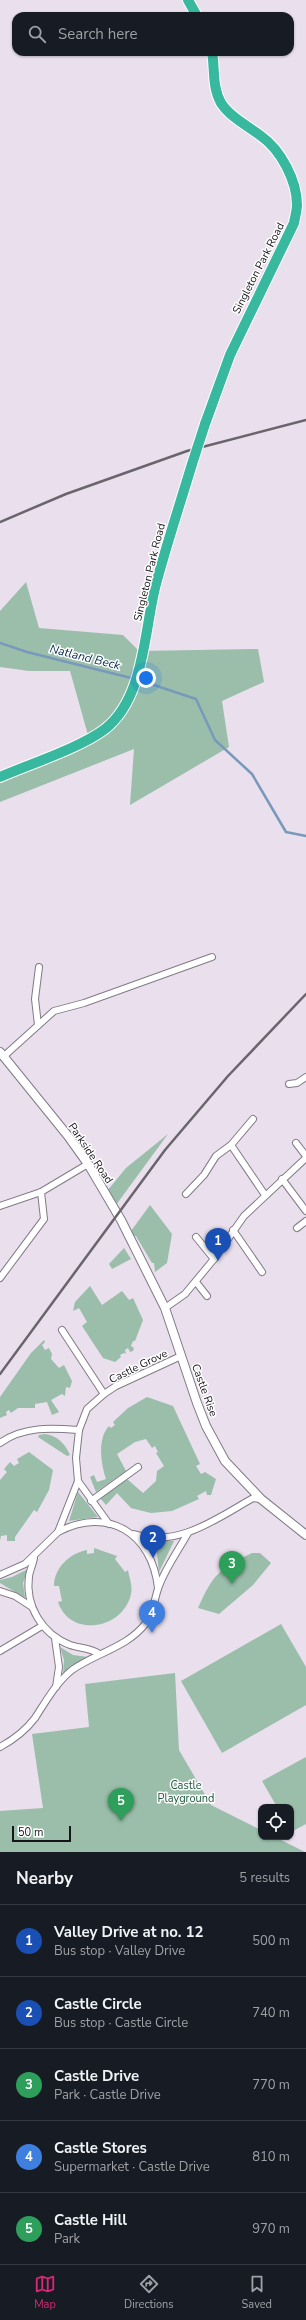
<!DOCTYPE html>
<html lang="en">
<head>
<meta charset="utf-8">
<style>
	:root { --surface:#171b24; --page:#242831; --text:#f1f3f6; --muted:#9ea1a6; --line:#363941; --accent:#db2777 }
	body { margin:0; font-family:"Nunito Sans",sans-serif; background:var(--page); color:var(--text) }
	.controls { position:absolute; right:12px; bottom:12px; display:grid; overflow:hidden; border-radius:8px; box-shadow:0 1px 3px #0004 }
	.controls button { width:36px; height:36px; display:grid; place-items:center; padding:0; border:0; border-bottom:1px solid var(--line); background:var(--surface); color:var(--text); font:20px sans-serif }
	.scale { position:absolute; left:12px; bottom:10px; width:59px; box-sizing:border-box; padding-left:4px; border:2px solid #18151a; border-top:0; font-size:11px; line-height:14px; white-space:nowrap; color:#18151a; -webkit-text-stroke:3px #fff; paint-order:stroke }
	.you { position:absolute; left:146px; top:678px; width:14px; height:14px; margin:-10px; border:3px solid #fff; border-radius:50%; background:#1a73e8; box-shadow:0 0 0 6px #1a73e833 }
	.badge { display:grid; place-items:center; width:26px; height:26px; border-radius:50%; background:var(--accent); color:#fff; font-size:13px; font-weight:700 }
	.pin { position:absolute; translate:-50% -33px; filter:drop-shadow(0 1px 2px #0008) }
	.pin::after { content:''; position:absolute; top:21px; width:14px; height:12px; background:inherit; clip-path:polygon(0 0,100% 0,50% 100%) }
	.list { margin:0; padding:0; list-style:none }
	h2 { display:flex; justify-content:space-between; align-items:center; height:52px; margin:0; padding:0 16px; font-size:17px }
	h2 small { font-size:13px; font-weight:400; color:var(--muted) }
	.list li { display:grid; grid-template-columns:26px 1fr auto; gap:12px; align-items:center; box-sizing:border-box; height:72px; padding:0 16px; border-top:1px solid var(--line) }
	.list b { display:block; font-size:15px; white-space:nowrap }
	.list p { margin:0; font-size:13px; white-space:nowrap; color:var(--muted) }
	.list em { font-size:13px; font-style:normal; color:var(--muted) }
	.icon { flex:none; width:22px; height:22px; fill:none; stroke:currentColor; stroke-width:2; stroke-linecap:round; stroke-linejoin:round }
	.map { position:relative; flex:none; width:306px; height:1852px; overflow:hidden }
	.search { position:absolute; background:var(--surface); box-shadow:0 1px 3px #0004; left:12px; right:12px; top:12px; height:44px; display:flex; align-items:center; gap:10px; box-sizing:border-box; padding:0 14px; border-radius:12px; color:var(--muted); font-size:15px }
	.sheet { height:412px; background:var(--surface) }
	nav { display:flex; justify-content:space-around; align-items:center; box-sizing:border-box; height:56px; border-top:1px solid var(--line); background:var(--surface); font-size:11px; color:var(--muted) }
	nav a { display:grid; justify-items:center; gap:2px }
	nav .on { color:var(--accent) }
	.map>svg:first-child { display:block }
	.green { fill:#9abeaa }
	.lines { fill:none; stroke-linecap:round; stroke-linejoin:round }
	.stream { stroke:#7898bc; stroke-width:2.5 }
	.minor-casing { stroke:#837a87; stroke-width:8 }
	.tertiary-casing { stroke:#837a87; stroke-width:10 }
	.trunk-casing { stroke:#fff; stroke-width:12 }
	.minor { stroke:#fff; stroke-width:6 }
	.tertiary { stroke:#fff; stroke-width:8 }
	.trunk { stroke:#38b89e; stroke-width:10 }
	.rail { stroke:#6a646d; stroke-width:2.5 }
	.trunk-bridge-casing { stroke:#fff; stroke-width:12; stroke-linecap:butt }
	.trunk-bridge { stroke:#38b89e; stroke-width:10 }
	.labels { text-anchor:middle; stroke-width:3; stroke-linejoin:round; paint-order:stroke }
	.street-label { font-size:11px; fill:#18151a; stroke:#fff }
	.park-label { font-size:11px; fill:#1b563b; stroke:#fff }
	.water-label { font-size:12px; font-style:italic; fill:#052a4d; stroke:#fff }
</style>
</head>
<body>
<div class="map">
<svg width="306" height="1852" viewBox="0 0 306 1852">
	<rect width="100%" height="100%" fill="#e9dfed"/>
	<g class="green">
		<polygon points="26,582 39,628 123,635 139,651 258,649 264,682 222,701 229,747 130,805 134,749 0,802 0,781 90,742 70,671 29,671 0,667 0,611"/>
		<polygon points="168,1134 116,1205 108,1190 126,1168"/>
		<polygon points="150,1205 172,1234 167,1263 155,1272 154,1263 152,1263 136,1236 133,1236 131,1231"/>
		<polygon points="124,1248 131,1259 112,1269 109,1264"/>
		<polygon points="90,1286 102,1305 122,1291 129,1300 133,1298 143,1320 135,1341 133,1341 131,1346 134,1348 133,1351 130,1352 128,1348 125,1350 126,1354 124,1353 120,1355 121,1357 115,1362 103,1358 82,1326 87,1322 79,1308 73,1311 75,1302"/>
		<polygon points="44,1340 45,1342 42,1345 45,1350 49,1348 52,1354 51,1359 59,1368 64,1365 72,1381 70,1388 66,1387 65,1396 62,1394 51,1400 59,1412 52,1415 47,1402 35,1404 35,1408 18,1408 11,1413 9,1410 6,1412 7,1415 0,1418 0,1397 31,1353"/>
		<path d="M147,1397L173,1406L200,1464L196,1466L201,1474L205,1472L216,1479L211,1495H207L206,1491L197,1496L199,1499L172,1511L151,1513L131,1508L117,1493L106,1505L100,1498L127,1479L143,1493L156,1481L157,1471L164,1466L156,1453L158,1452L155,1446L152,1448L146,1439L135,1442L117,1454L126,1471L96,1492L90,1477L94,1475L97,1482L106,1479C101,1463 97,1439 109,1426L111,1428L115,1425L113,1422L128,1408Z"/>
		<path d="M45,1434C58,1436 65,1444 70,1455L67,1456L38,1437L39,1435Z"/>
		<polygon points="29,1452 53,1470 49,1490 37,1512 34,1510 15,1537 15,1541 7,1541 7,1535 1,1536 0,1541 0,1480 7,1472 4,1469 10,1462 14,1466 19,1463 17,1459"/>
		<polygon points="78,1492 98,1517 69,1521"/>
		<polygon points="144,1541 174,1541 159,1572 157,1553"/>
		<path d="M94,1548L117,1556L115,1559L125,1572L128,1570C129,1577 133,1587 131,1594C123,1630 70,1638 58,1602L62,1601L59,1586H54C54,1568 70,1553 87,1550V1554L94,1553Z"/>
		<path d="M252,1553H260L271,1563L253,1585L219,1614L198,1608C213,1574 220,1568 252,1553Z"/>
		<polygon points="28,1569 23,1583 25,1598 0,1583 0,1580 12,1577"/>
		<polygon points="281,1624 306,1667 306,1705 222,1753 181,1681"/>
		<polygon points="60,1647 73,1655 88,1657 71,1666 63,1674 64,1660"/>
		<polygon points="175,1673 179,1750 211,1805 261,1830 261,1837 275,1837 305,1852 0,1852 0,1811 43,1808 32,1734 89,1727 85,1684"/>
		<polygon points="306,1757 306,1824 291,1832 291,1807 277,1807 262,1781"/>
	</g>
	<g class="lines">
		<g class="stream">
			<polyline points="0,643 27,652 135,679"/>
			<polyline points="139,680 196,699 215,740 252,774 286,832 306,836"/>
		</g>
		<defs>
			<g id="minor">
				<polyline points="38,1025 35,999 39,967"/>
				<polyline points="3,1057 54,1011 84,1003 212,957"/>
				<polyline points="289,1084 297,1083 306,1077"/>
				<polyline points="296,1143 306,1156"/>
				<polyline points="231,1145 265,1195"/>
				<polyline points="282,1179 306,1211"/>
				<polyline points="186,1194 204,1175 216,1156 231,1145 253,1119"/>
				<polyline points="0,1206 41,1192 88,1164"/>
				<polyline points="297,1228 306,1221"/>
				<polyline points="233,1230 262,1272"/>
				<polyline points="196,1237 214,1259"/>
				<polyline points="0,1278 44,1219 41,1192"/>
				<polyline points="196,1282 207,1296"/>
				<polyline points="165,1308 185,1294 214,1259 244,1216 306,1158"/>
				<polyline points="62,1330 104,1394"/>
				<path d="M0,1443C24,1426 51,1428 79,1430"/>
				<polyline points="78,1481 109,1524"/>
				<polyline points="91,1501 138,1467"/>
				<path d="M58,1532C108,1506 152,1533 158,1588"/>
				<path d="M134,1534C178,1548 216,1519 253,1498L261,1499"/>
				<path d="M34,1558C33,1564 30,1570 29,1576C25,1606 42,1634 70,1645C78,1648 92,1648 99,1654"/>
				<polyline points="0,1575 25,1564 58,1532 78,1481 76,1458 79,1430 87,1409 104,1394 116,1386 181,1356"/>
				<polyline points="0,1591 15,1596 32,1607"/>
				<polyline points="55,1638 59,1667 56,1687"/>
				<polyline points="0,1651 42,1626"/>
				<path d="M0,1747C13,1740 26,1730 35,1718C46,1701 56,1683 72,1670C96,1653 128,1647 146,1623C154,1612 154,1599 159,1586C166,1567 178,1551 188,1533"/>
			</g>
			<polyline id="tertiary" points="0,1052 68,1136 88,1164 121,1220 165,1308 197,1403 206,1426 225,1461 261,1499 306,1535"/>
			<g id="trunk">
				<polyline points="188,0 197,16"/>
				<path d="M205,424L230,355L294,223C295,217 297,210 297,205C297,181 281,150 261,136C248,126 230,117 221,103C212,87 215,69 212,52"/>
				<path d="M0,777C30,764 80,748 105,729C145,698 144,629 156,584C167,543 180,504 192,464"/>
			</g>
		</defs>
		<use href="#minor" class="minor-casing"/>
		<use href="#tertiary" class="tertiary-casing"/>
		<use href="#trunk" class="trunk-casing"/>
		<use href="#minor" class="minor"/>
		<use href="#tertiary" class="tertiary"/>
		<use href="#trunk" class="trunk"/>
		<g class="rail">
			<polyline points="0,522 66,494 187,451 306,420"/>
			<polyline points="0,1374 165,1150 228,1076 306,994"/>
		</g>
		<defs>
			<polyline id="trunk-bridge" points="192,464 205,424"/>
		</defs>
		<use href="#trunk-bridge" class="trunk-bridge-casing"/>
		<use href="#trunk-bridge" class="trunk-bridge"/>
	</g>
	<g class="labels">
		<g class="street-label">
			<text transform="translate(258 268) rotate(-63)" y="4">Singleton Park Road</text>
			<text transform="translate(149 572) rotate(-76)" y="4">Singleton Park Road</text>
			<text transform="translate(91 1153) rotate(56)" y="4">Parkside Road</text>
			<text transform="translate(138 1366) rotate(-26)" y="4">Castle Grove</text>
			<text transform="translate(205 1390) rotate(70)" y="4">Castle Rise</text>
		</g>
		<g class="park-label">
			<text x="186" y="1789">Castle<tspan x="186" dy="13">Playground</tspan></text>
		</g>
		<g class="water-label">
			<text transform="translate(85 657) rotate(14)" y="4">Natland Beck</text>
		</g>
	</g>
</svg>
<div class="controls">
<button><svg class="icon" aria-label="locate" viewBox="0 0 24 24"><circle cx="12" cy="12" r="6"/><path d="M12 2v4M12 18v4M2 12h4M18 12h4"/></svg></button>
</div>
<div class="scale">50 m</div>
<div class="you"></div>
<div class="pin badge" style="left:218px;top:1261px;background:#1a4fb4">1</div>
<div class="pin badge" style="left:153px;top:1558px;background:#1a4fb4">2</div>
<div class="pin badge" style="left:232px;top:1584px;background:#2e9e5b">3</div>
<div class="pin badge" style="left:152px;top:1633px;background:#3f7fe0">4</div>
<div class="pin badge" style="left:121px;top:1821px;background:#2e9e5b">5</div>
<div class="search"><svg class="icon" aria-label="search" viewBox="0 0 24 24"><circle cx="10" cy="10" r="6"/><path d="M15 15l6 6"/></svg>Search here</div>
</div>
<section class="sheet">
<h2>Nearby<small>5 results</small></h2>
<ul class="list">
<li><span class="badge" style="background:#1a4fb4">1</span><div><b>Valley Drive at no. 12</b><p>Bus stop · Valley Drive</p></div><em>500 m</em></li>
<li><span class="badge" style="background:#1a4fb4">2</span><div><b>Castle Circle</b><p>Bus stop · Castle Circle</p></div><em>740 m</em></li>
<li><span class="badge" style="background:#2e9e5b">3</span><div><b>Castle Drive</b><p>Park · Castle Drive</p></div><em>770 m</em></li>
<li><span class="badge" style="background:#3f7fe0">4</span><div><b>Castle Stores</b><p>Supermarket · Castle Drive</p></div><em>810 m</em></li>
<li><span class="badge" style="background:#2e9e5b">5</span><div><b>Castle Hill</b><p>Park</p></div><em>970 m</em></li>
</ul>
</section>
<nav>
<a class="on"><svg class="icon" aria-label="map" viewBox="0 0 24 24"><path d="M3 6l6-2 6 2 6-2v14l-6 2-6-2-6 2zM9 4v14M15 6v14"/></svg>Map</a>
<a><svg class="icon" aria-label="directions" viewBox="0 0 24 24"><path d="M12 3l9 9-9 9-9-9zM9 14v-3h6M13 9l2 2-2 2"/></svg>Directions</a>
<a><svg class="icon" aria-label="saved" viewBox="0 0 24 24"><path d="M7 4h10v16l-5-4-5 4z"/></svg>Saved</a>
</nav>
</body>
</html>
